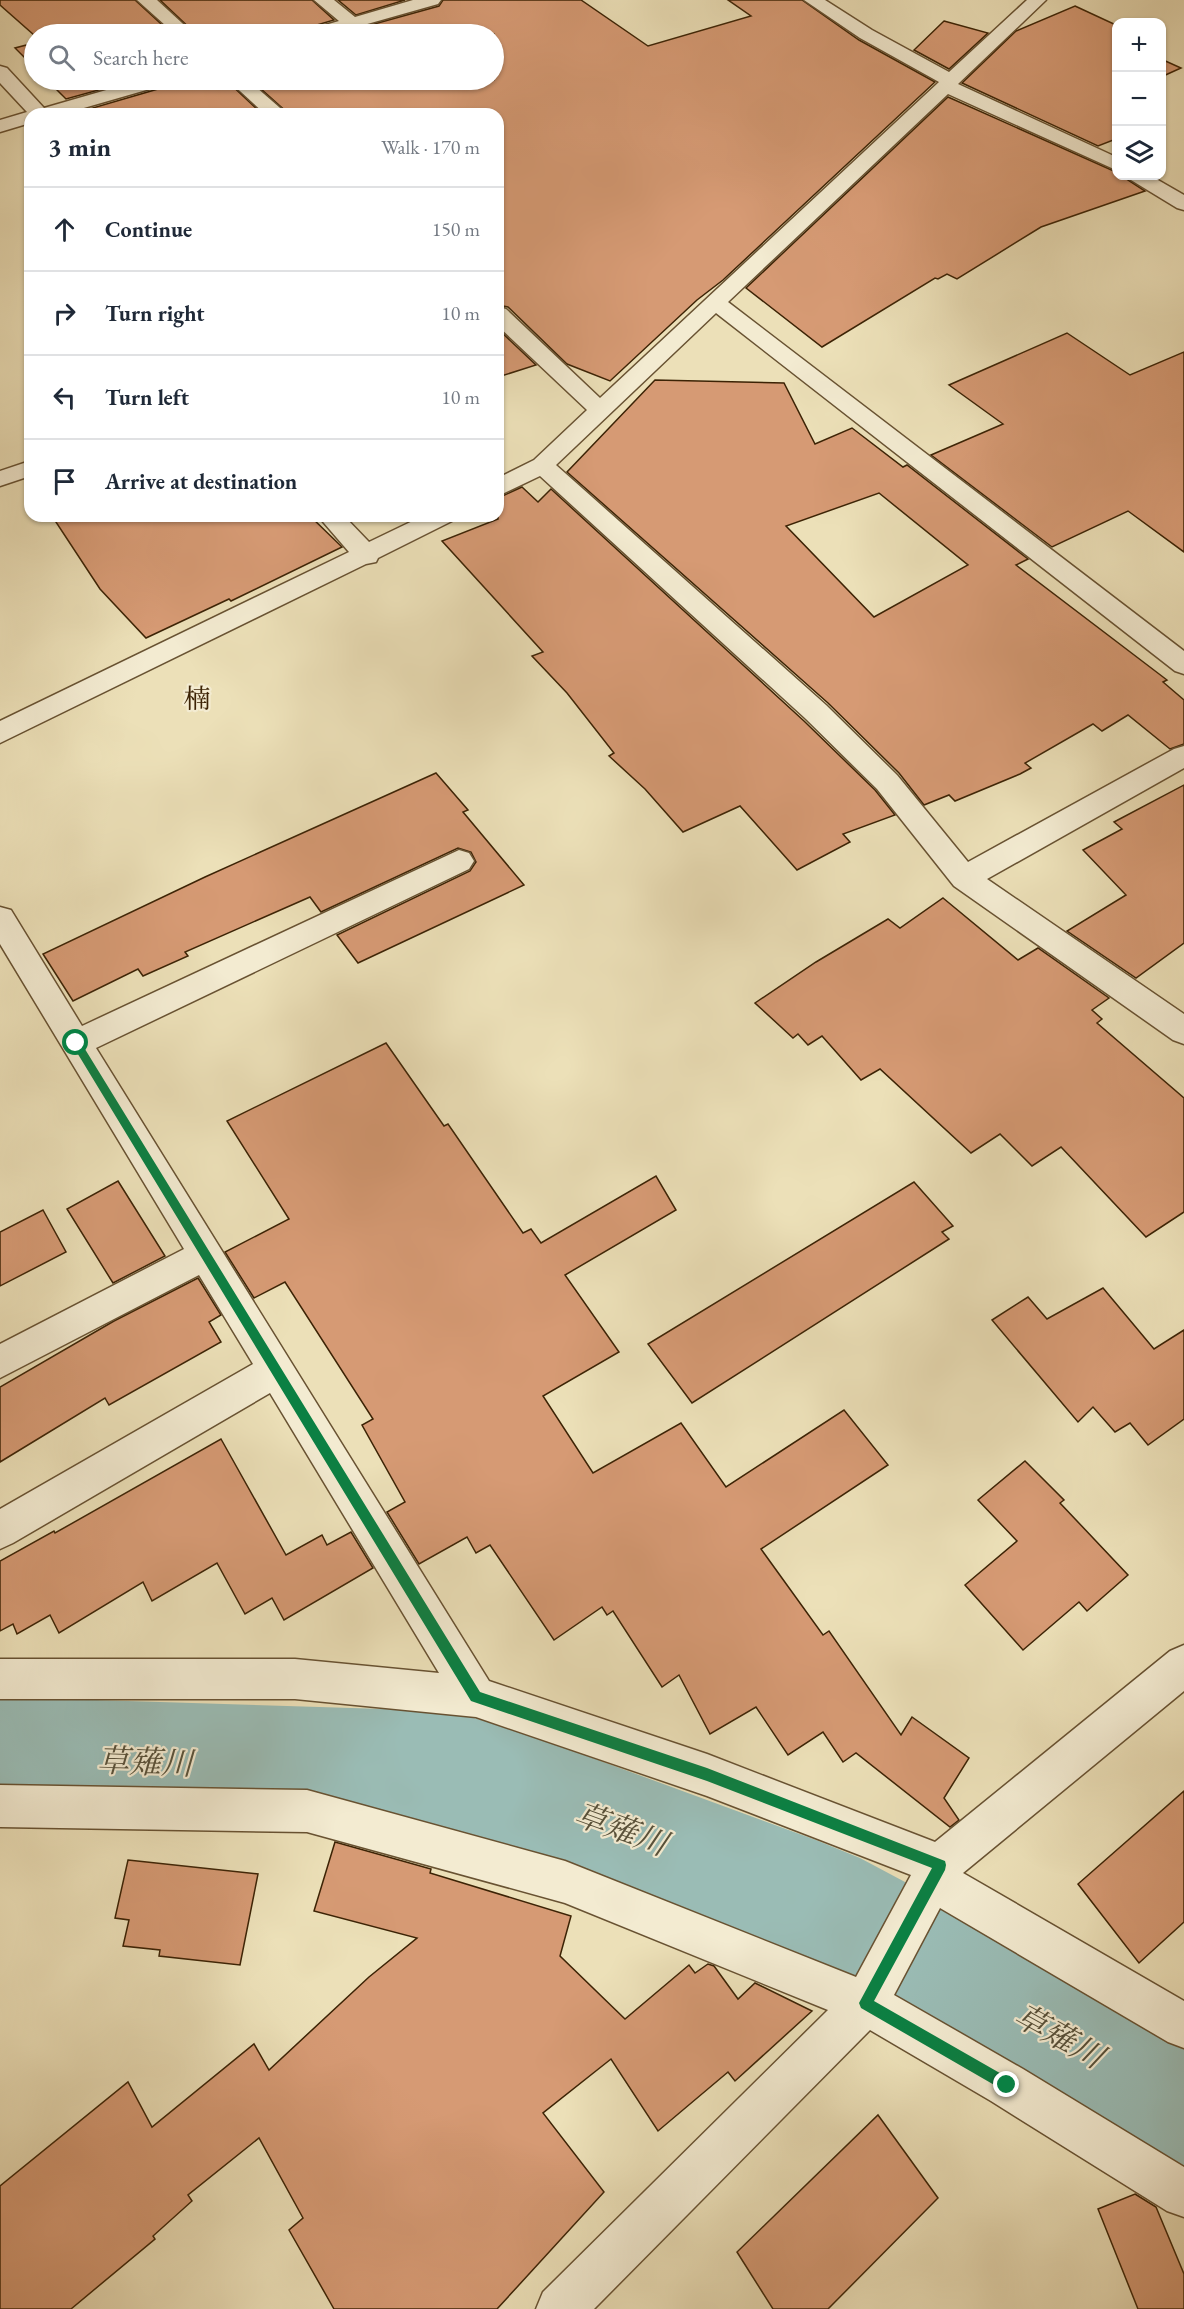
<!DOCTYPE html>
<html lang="en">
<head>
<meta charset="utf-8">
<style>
	:root { --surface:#fff; --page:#f2f2f3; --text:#1f2937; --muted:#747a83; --line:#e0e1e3 }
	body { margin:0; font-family:"EB Garamond","Noto Serif JP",serif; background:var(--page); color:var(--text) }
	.controls { position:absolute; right:18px; top:18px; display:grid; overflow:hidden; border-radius:12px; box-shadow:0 2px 4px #0004 }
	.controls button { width:54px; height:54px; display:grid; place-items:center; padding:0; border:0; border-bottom:2px solid var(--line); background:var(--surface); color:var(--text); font:30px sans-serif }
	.stop { position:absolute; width:18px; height:18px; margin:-14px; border:4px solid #0b8043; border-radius:50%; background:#fff }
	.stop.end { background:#0b8043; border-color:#fff; box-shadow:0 2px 6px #0008 }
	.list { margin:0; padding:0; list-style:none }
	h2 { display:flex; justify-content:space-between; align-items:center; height:78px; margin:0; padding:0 24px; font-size:26px }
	h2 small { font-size:20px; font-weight:400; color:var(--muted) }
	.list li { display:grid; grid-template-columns:39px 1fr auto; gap:18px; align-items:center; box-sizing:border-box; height:84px; padding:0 24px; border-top:2px solid var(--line) }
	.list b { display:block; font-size:22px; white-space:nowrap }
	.list em { font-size:20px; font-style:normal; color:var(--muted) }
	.icon { flex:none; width:33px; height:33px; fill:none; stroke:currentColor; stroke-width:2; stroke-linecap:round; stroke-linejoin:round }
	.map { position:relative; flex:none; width:1184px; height:2309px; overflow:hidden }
	.search { position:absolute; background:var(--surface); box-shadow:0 2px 4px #0004; left:24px; top:24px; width:480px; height:66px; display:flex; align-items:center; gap:15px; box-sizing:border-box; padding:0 21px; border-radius:33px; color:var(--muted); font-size:22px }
	.panel { position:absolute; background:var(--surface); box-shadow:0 2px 4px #0004; left:24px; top:108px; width:480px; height:414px; border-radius:18px }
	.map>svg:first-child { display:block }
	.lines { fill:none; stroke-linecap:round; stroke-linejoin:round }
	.river { fill:#9abcb5; fill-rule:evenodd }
	.building { fill:#d69a74; stroke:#3c2305; stroke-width:1.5; fill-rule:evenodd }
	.minor-casing { stroke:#685232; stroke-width:3 }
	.minor { fill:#f3ebd1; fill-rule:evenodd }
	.route { fill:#0b8043 }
	.labels { text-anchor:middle; stroke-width:4.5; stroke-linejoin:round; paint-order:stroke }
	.quarter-label { font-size:27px; fill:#3c2305; stroke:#f3ebd1 }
	.near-water-label { font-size:32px; font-style:italic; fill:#58513a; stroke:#f3ebd1 }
</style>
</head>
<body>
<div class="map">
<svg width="1184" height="2309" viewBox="0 0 1184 2309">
	<rect width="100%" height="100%" fill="#ece0b8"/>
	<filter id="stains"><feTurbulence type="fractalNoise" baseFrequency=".00333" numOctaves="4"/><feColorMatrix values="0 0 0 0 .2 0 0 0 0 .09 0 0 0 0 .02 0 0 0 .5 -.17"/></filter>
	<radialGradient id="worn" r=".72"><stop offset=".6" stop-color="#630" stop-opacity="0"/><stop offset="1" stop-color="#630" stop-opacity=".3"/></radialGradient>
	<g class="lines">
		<polygon class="river" points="0,1697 450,1711 519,1731 816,1840 860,1858 1128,2001 1184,2034 1184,2175 1137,2156 1036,2093 780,1951 519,1851 450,1831 0,1817"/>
	</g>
	<g class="building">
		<polygon points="0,0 135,0 172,34 34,35 0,5"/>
		<polygon points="160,0 312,0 334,20 307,28 303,34 196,34"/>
		<polygon points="338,0 405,0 356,15"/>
		<polygon points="443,0 581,0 648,46 751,16 728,0 802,0 859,40 935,82 723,280 697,300 610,381 567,364 508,307 498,305 498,114 289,114 251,80 494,80 494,34 338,34 439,6"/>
		<polygon points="1075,6 1116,25 1116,139 1098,146 962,83 1016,31"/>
		<polygon points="944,21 988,33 949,69 914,50"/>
		<polygon points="34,43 34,67 15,48"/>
		<polygon points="1161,59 1181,68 1161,77"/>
		<polygon points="47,80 135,80 66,99"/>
		<polygon points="171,80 226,80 262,114 81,114 79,112 168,86"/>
		<polygon points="948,97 1116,172 1116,176 1122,176 1145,191 1041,227 957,279 947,274 938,279 935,278 822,347 746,288"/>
		<polygon points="498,329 536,365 498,377"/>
		<polygon points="1067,333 1130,375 1184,352 1184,552 1128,511 1052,547 931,455 1003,424 949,385"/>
		<path d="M655,380L784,383L815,444L852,428L903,467L907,465L1028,559L1016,565L1167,680L1163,682L1184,700V744L1170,749L1128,715L1102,731L1093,724L1025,763L1031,768L1020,774L955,801L949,795L924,805L899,773L828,703L567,472ZM879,493L968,565L874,617L786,526Z"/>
		<polygon points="522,487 538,502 551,489 804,721 875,790 895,815 843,834 850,842 797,870 740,806 683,832 645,789 609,756 614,753 567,693 532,656 543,652 442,541 498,519 498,498"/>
		<polygon points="52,516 310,516 342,547 231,601 229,599 146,638 100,589"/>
		<polygon points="436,773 468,810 463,812 524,885 358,963 337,935 470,871 476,862 471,852 458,848 321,912 310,897 185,952 188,956 143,976 138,969 73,1001 43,954 205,877"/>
		<polygon points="1184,785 1184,943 1136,978 1067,931 1126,895 1083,850 1122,829 1114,822"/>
		<polygon points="943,898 1018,960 1038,948 1109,998 1092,1010 1102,1019 1097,1023 1184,1098 1184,1212 1146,1237 1061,1147 1032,1166 1000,1134 971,1153 880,1069 861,1080 822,1036 808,1045 798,1034 793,1038 755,1003 816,962 888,919 900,928"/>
		<polygon points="386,1043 444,1126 448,1124 523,1233 531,1229 541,1243 656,1176 676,1210 565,1275 619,1352 543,1396 593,1473 681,1423 726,1487 844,1410 888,1465 761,1549 823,1635 829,1631 901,1735 912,1717 969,1758 944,1798 959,1820 950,1827 856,1753 843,1762 823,1732 788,1755 756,1707 710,1734 679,1675 662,1687 613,1611 607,1615 602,1607 554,1640 490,1545 476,1553 467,1537 419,1564 387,1512 405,1502 362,1425 373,1419 285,1282 254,1298 225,1252 289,1219 227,1121"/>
		<polygon points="118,1181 165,1256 113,1283 67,1209"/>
		<polygon points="914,1182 953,1226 942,1232 949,1239 692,1403 648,1344"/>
		<polygon points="43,1210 66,1252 0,1286 0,1232"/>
		<polygon points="198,1278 221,1315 209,1322 221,1342 109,1405 105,1398 0,1462 0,1387 114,1321"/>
		<polygon points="1103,1288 1154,1349 1184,1330 1184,1419 1148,1445 1130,1423 1115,1432 1093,1407 1078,1422 992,1320 1028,1297 1047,1319"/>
		<polygon points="221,1439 286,1555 322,1535 327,1545 351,1532 373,1568 284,1620 272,1598 245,1614 217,1563 152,1601 143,1582 59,1633 50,1615 17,1634 13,1624 0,1631 0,1561 54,1531 55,1533"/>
		<polygon points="1025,1461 1064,1500 1060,1503 1128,1575 1087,1611 1079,1602 1023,1650 965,1585 1017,1541 978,1500"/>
		<polygon points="1184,1791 1184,1922 1139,1963 1078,1884"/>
		<polygon points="335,1842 431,1869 430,1873 571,1916 560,1956 625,2019 689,1965 695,1973 708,1964 714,1966 738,1999 755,1983 812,2011 735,2081 728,2072 658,2131 611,2059 543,2113 604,2192 497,2309 334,2309 289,2230 303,2218 259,2138 188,2195 192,2201 153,2236 155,2239 71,2309 0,2309 0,2186 128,2082 152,2127 254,2044 269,2070 369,1977 417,1938 314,1911"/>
		<polygon points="128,1860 258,1874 240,1965 159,1956 160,1950 123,1946 129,1920 115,1918"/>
		<polygon points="878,2115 938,2198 828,2309 773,2309 737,2252"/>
		<polygon points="1135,2194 1156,2207 1184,2274 1184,2309 1138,2309 1098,2209"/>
	</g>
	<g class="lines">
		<defs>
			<g id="minor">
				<polygon points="137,0 157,0 194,34 175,34"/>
				<polygon points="314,0 334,0 355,17 413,0 441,0 438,4 332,34 305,34 308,30 339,21"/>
				<polygon points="804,0 825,0 872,30 949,72 1027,0 1046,0 958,84 1116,157 1116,170 948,94 728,302 1184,651 1184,674 1175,671 716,313 556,465 826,705 897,775 968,862 1174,749 1184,746 1184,768 987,879 1184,1014 1184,1044 1173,1040 954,886 877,789 806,719 540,476 498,496 498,478 534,460 587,410 498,326 498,307 506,309 600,398 939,82 860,38"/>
				<polygon points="0,66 7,68 44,108 141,80 169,80 167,84 63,114 30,114 30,123 0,132 0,120 27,112 0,83"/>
				<polygon points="228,80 248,80 287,114 265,114"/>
				<polygon points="1128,176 1151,176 1184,195 1184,210 1177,208 1131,180"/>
				<polygon points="30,461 30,476 0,486 0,471"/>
				<polygon points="318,516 344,516 369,542 423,516 455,516 452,521 378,558 376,562 366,564 0,743 0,721 349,552"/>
				<polygon points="459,850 469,853 474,861 469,869 96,1048 489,1681 707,1754 935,1842 1170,1651 1184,1645 1184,1691 963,1873 1184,2001 1184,2048 1168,2042 940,1908 894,1995 1023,2069 1184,2167 1184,2217 1167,2211 991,2101 870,2030 594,2309 536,2309 543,2292 828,2010 565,1903 307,1832 0,1827 0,1785 307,1790 565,1861 856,1977 911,1875 707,1796 476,1717 295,1699 0,1699 0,1659 295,1659 439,1673 270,1393 13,1543 0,1549 0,1509 253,1364 199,1275 0,1378 0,1344 184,1249 0,944 0,907 11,910 82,1026"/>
			</g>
		</defs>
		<use href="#minor" class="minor-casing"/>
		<use href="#minor" class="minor"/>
	</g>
	<polygon class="route" points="76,1039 80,1041 480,1692 707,1768 945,1861 946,1865 945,1870 874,2001 1012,2080 1014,2085 1012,2090 1007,2092 1003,2090 861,2008 859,2003 932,1868 707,1781 471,1701 73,1046 73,1041"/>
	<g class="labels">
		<g class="quarter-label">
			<text x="197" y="708">楠</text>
		</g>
		<g class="near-water-label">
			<text transform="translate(145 1762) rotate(2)" y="11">草薙川</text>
			<text transform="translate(621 1829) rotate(20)" y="11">草薙川</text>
			<text transform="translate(1059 2036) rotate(29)" y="11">草薙川</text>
		</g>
	</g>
	<rect width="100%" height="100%" filter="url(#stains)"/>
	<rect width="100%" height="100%" fill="url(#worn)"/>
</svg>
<div class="controls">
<button>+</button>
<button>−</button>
<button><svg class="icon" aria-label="layers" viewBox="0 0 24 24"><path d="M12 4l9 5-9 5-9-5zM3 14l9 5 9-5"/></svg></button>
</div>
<div class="stop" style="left:76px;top:1043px"></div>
<div class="stop end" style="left:1007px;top:2085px"></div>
<div class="search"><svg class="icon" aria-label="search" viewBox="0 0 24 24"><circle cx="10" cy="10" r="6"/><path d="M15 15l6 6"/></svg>Search here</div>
<section class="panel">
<h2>3 min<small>Walk · 170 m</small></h2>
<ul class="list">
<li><svg class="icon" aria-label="ahead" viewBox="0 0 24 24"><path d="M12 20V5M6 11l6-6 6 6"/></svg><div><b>Continue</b></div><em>150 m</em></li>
<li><svg class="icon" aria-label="right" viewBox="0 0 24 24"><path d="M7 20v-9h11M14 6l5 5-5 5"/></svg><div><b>Turn right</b></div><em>10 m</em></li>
<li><svg class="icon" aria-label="left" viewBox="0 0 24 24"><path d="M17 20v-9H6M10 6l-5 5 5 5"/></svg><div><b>Turn left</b></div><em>10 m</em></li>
<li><svg class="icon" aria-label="arrive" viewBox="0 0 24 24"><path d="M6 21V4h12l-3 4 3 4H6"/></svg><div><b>Arrive at destination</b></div></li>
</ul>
</section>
</div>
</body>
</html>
